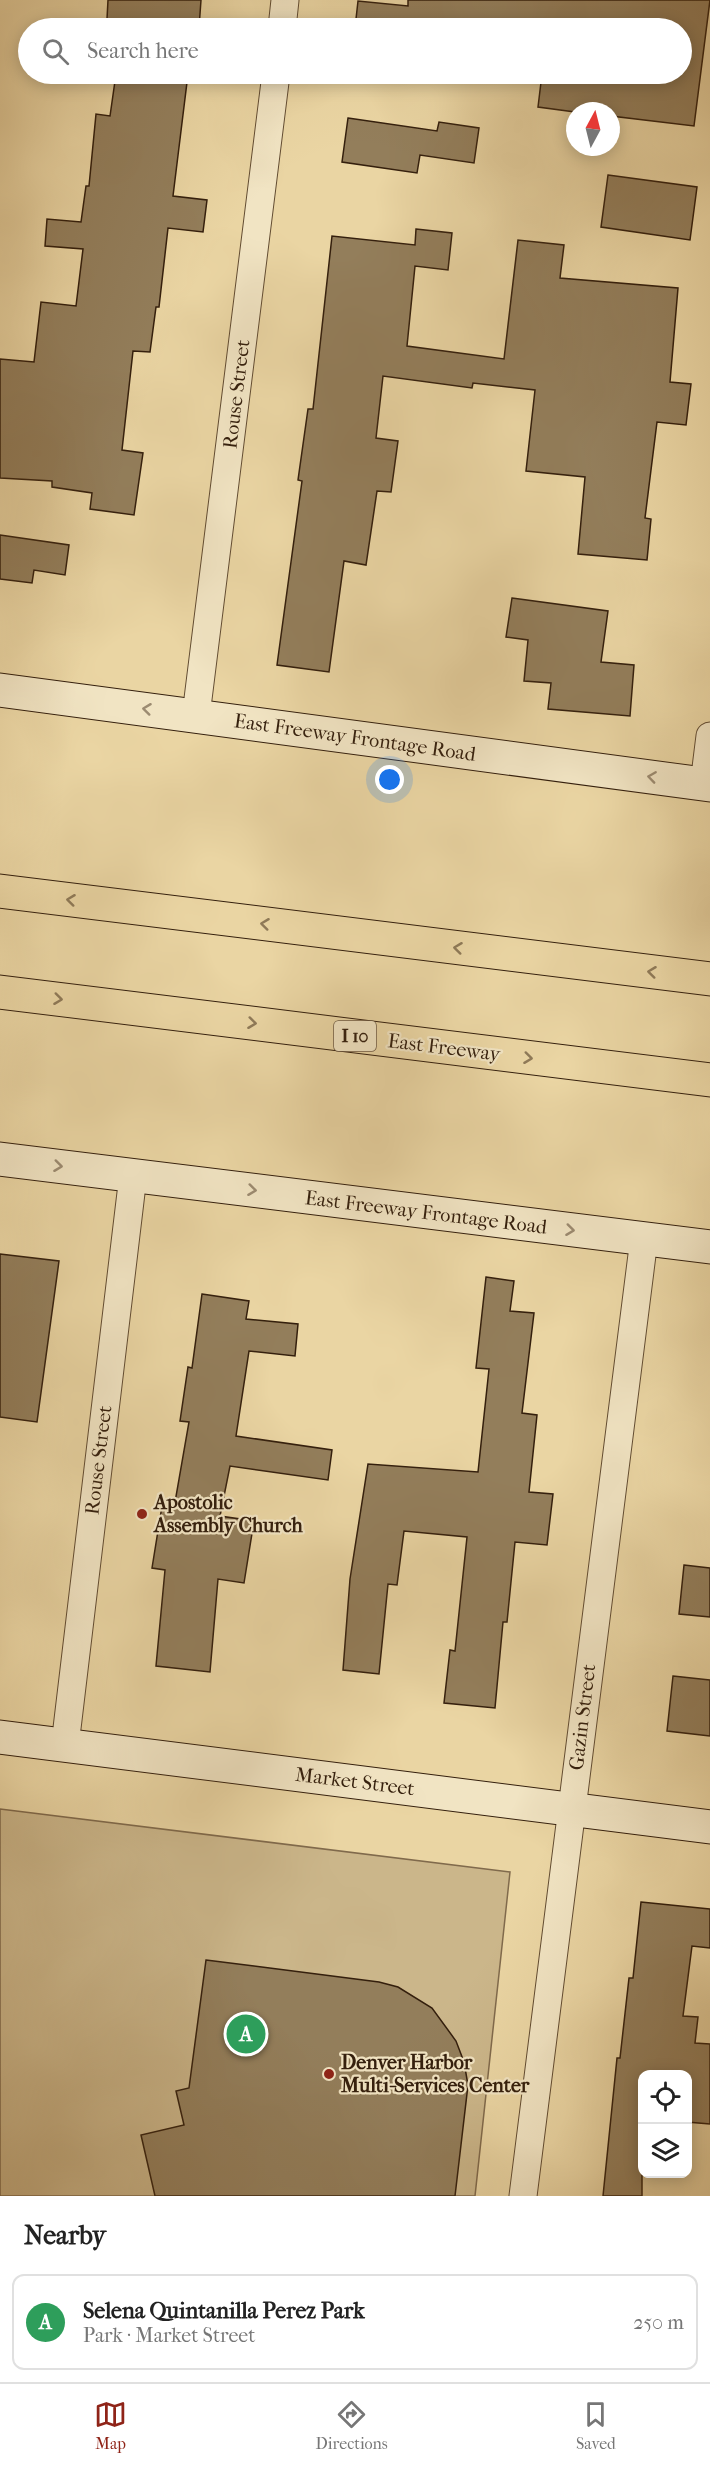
<!DOCTYPE html>
<html lang="en">
<head>
<meta charset="utf-8">
<style>
	:root { --surface:#fff; --page:#f6f6f6; --text:#222; --muted:#767676; --line:#e0e0e0; --accent:#8f2418 }
	body { margin:0; font-family:"IM FELL French Canon",serif; background:var(--page); color:var(--text) }
	.controls { position:absolute; right:18px; bottom:18px; display:grid; overflow:hidden; border-radius:12px; box-shadow:0 3px 15px #0003 }
	.controls button { width:54px; height:54px; display:grid; place-items:center; padding:0; border:0; border-bottom:2px solid var(--line); background:var(--surface); color:var(--text); font:30px sans-serif }
	.compass { position:absolute; left:566px; top:102px; width:54px; height:54px; border-radius:50%; background:var(--surface); box-shadow:0 3px 15px #0003; rotate:7deg }
	.you { position:absolute; left:390px; top:780px; width:21px; height:21px; margin:-15px; border:4px solid #fff; border-radius:50%; background:#1a73e8; box-shadow:0 0 0 9px #1a73e833 }
	.badge { display:grid; place-items:center; width:39px; height:39px; border-radius:50%; background:var(--accent); color:#fff; font-size:20px; font-weight:700 }
	.pin { position:absolute; translate:-50% -50%; border:3px solid #fff; box-shadow:0 2px 6px #0006 }
	.list { margin:0; padding:0; list-style:none }
	h2 { display:flex; justify-content:space-between; align-items:center; height:78px; margin:0; padding:0 24px; font-size:26px }
	h2 small { font-size:20px; font-weight:400; color:var(--muted) }
	.list li { display:grid; grid-template-columns:39px 1fr auto; gap:18px; align-items:center; box-sizing:border-box; height:96px; margin:0 12px 12px; padding:0 12px; border:2px solid var(--line); border-radius:12px }
	.list b { display:block; font-size:22px; white-space:nowrap }
	.list p { margin:0; font-size:20px; white-space:nowrap; color:var(--muted) }
	.list em { font-size:20px; font-style:normal; color:var(--muted) }
	.icon { flex:none; width:33px; height:33px; fill:none; stroke:currentColor; stroke-width:2; stroke-linecap:round; stroke-linejoin:round }
	.map { position:relative; flex:none; width:710px; height:2196px; overflow:hidden }
	.search { position:absolute; background:var(--surface); box-shadow:0 3px 15px #0003; left:18px; right:18px; top:18px; height:66px; display:flex; align-items:center; gap:15px; box-sizing:border-box; padding:0 21px; border-radius:33px; color:var(--muted); font-size:22px }
	.sheet { height:186px; background:var(--surface) }
	nav { display:flex; justify-content:space-around; align-items:center; box-sizing:border-box; height:84px; border-top:2px solid var(--line); background:var(--surface); font-size:16px; color:var(--muted) }
	nav a { display:grid; justify-items:center; gap:3px }
	nav .on { color:var(--accent) }
	.map>svg:first-child { display:block }
	.green { fill:#cbb68a; stroke:#806a4c; stroke-width:1.5 }
	.building { fill:#937e5b; stroke:#341f0d; stroke-width:1.5 }
	.lines { fill:none; stroke-linecap:round; stroke-linejoin:round }
	.street-casing { stroke:#624c32; stroke-width:29 }
	.secondary-casing { stroke:#341f0d; stroke-width:35 }
	.highway-casing { stroke:#341f0d; stroke-width:35 }
	.street { stroke:#f1e4c3; stroke-width:27 }
	.secondary { stroke:#f1e4c3; stroke-width:33 }
	.highway { stroke:#ead5a3; stroke-width:33 }
	.oneway { stroke:#9c8b71 }
	.oneway2 { stroke:#8f7a58 }
	.poi-dot { fill:#8f2418; stroke:#f1e4c3; stroke-width:2 }
	.labels { text-anchor:middle; stroke-width:4.5; stroke-linejoin:round; paint-order:stroke }
	.shield { fill:#f1e4c3; stroke:#6d5a44; stroke-width:1.5 }
	.shield-label { font-size:18px; font-weight:bold; fill:#341f0d }
	.street-label { font-size:20px; fill:#341f0d; stroke:#f1e4c3 }
	.poi-label { font-size:20px; font-weight:bold; fill:#341f0d; stroke:#f1e4c3; text-anchor:start }
</style>
</head>
<body>
<div class="map">
<svg width="710" height="2196" viewBox="0 0 710 2196">
	<rect width="100%" height="100%" fill="#ead5a3"/>
	<filter id="stains"><feTurbulence type="fractalNoise" baseFrequency=".00333" numOctaves="4"/><feColorMatrix values="0 0 0 0 .2 0 0 0 0 .09 0 0 0 0 .02 0 0 0 .5 -.17"/></filter>
	<radialGradient id="worn" r=".72"><stop offset=".6" stop-color="#630" stop-opacity="0"/><stop offset="1" stop-color="#630" stop-opacity=".3"/></radialGradient>
	<polygon class="green" points="0,1809 510,1872 475,2196 0,2196"/>
	<g class="building">
		<polygon points="108,0 201,0 199,28 107,19"/>
		<polygon points="408,0 710,0 694,126 611,116 611,111 575,112 538,107 542,74 681,74 681,28 355,28 358,1 408,6"/>
		<polygon points="116,74 188,74 173,196 207,200 203,232 168,228 159,307 156,307 150,352 133,351 122,450 143,453 134,515 90,509 92,493 52,487 52,481 0,478 0,359 34,362 41,302 76,306 83,249 45,246 47,219 81,222 86,186 89,186 96,114 110,116"/>
		<polygon points="348,118 437,131 439,122 479,128 474,163 420,155 417,173 342,162"/>
		<polygon points="608,175 697,187 690,240 601,227"/>
		<polygon points="416,229 452,233 448,270 415,266 407,346 504,359 518,240 564,245 560,278 678,288 670,382 691,384 686,425 657,422 645,518 651,519 647,560 578,554 585,477 526,471 535,390 473,383 472,388 383,376 376,438 398,441 391,492 377,491 366,565 344,561 329,672 277,665 302,481 298,480 308,409 313,409 332,236 415,245"/>
		<polygon points="0,535 69,545 65,575 34,570 32,583 0,579"/>
		<polygon points="512,598 608,611 601,662 634,665 630,716 548,709 551,683 524,681 528,640 506,637"/>
		<polygon points="0,1254 59,1261 37,1422 0,1417"/>
		<polygon points="486,1277 514,1281 510,1311 534,1313 522,1413 537,1415 529,1492 553,1494 547,1545 515,1542 507,1622 503,1622 495,1708 444,1703 450,1650 455,1651 467,1537 404,1531 397,1585 388,1584 379,1674 343,1670 350,1579 368,1464 478,1472 489,1369 476,1368"/>
		<polygon points="202,1294 249,1301 246,1319 298,1324 295,1356 249,1351 236,1436 332,1450 328,1480 230,1466 220,1516 254,1521 244,1583 218,1579 210,1672 156,1666 165,1570 152,1568 162,1506 174,1508 189,1422 180,1421 188,1367 192,1368"/>
		<polygon points="684,1565 710,1568 710,1617 679,1614"/>
		<polygon points="673,1676 710,1680 710,1736 667,1731"/>
		<polygon points="641,1902 710,1909 710,1948 692,1946 683,2016 698,2017 695,2043 710,2044 710,2124 687,2122 687,2074 642,2074 642,2196 603,2196 617,2058 620,2058 629,1978 633,1978"/>
		<polygon points="206,1960 379,1982 398,1987 432,2008 456,2041 464,2062 468,2085 455,2196 155,2196 141,2135 184,2125 176,2091 189,2088"/>
	</g>
	<g class="lines">
		<defs>
			<g id="street">
				<polyline points="282,28 285,0"/>
				<polyline points="196,715 276,74"/>
				<polyline points="704,784 710,736"/>
				<polyline points="65,1745 133,1176"/>
				<polyline points="523,2196 644,1239"/>
			</g>
			<g id="secondary">
				<polyline points="0,690 710,785"/>
				<polyline points="0,1159 710,1247"/>
				<polyline points="0,1737 710,1827"/>
			</g>
			<g id="highway">
				<polyline points="0,891 710,979"/>
				<polyline points="0,992 710,1080"/>
			</g>
		</defs>
		<use href="#street" class="street-casing"/>
		<use href="#secondary" class="secondary-casing"/>
		<use href="#highway" class="highway-casing"/>
		<use href="#street" class="street"/>
		<use href="#secondary" class="secondary"/>
		<use href="#highway" class="highway"/>
	</g>
	<defs><path id="oneway-chevron" d="M-2-3.5L2.5 0L-2 3.5" fill="none" stroke-width="1.6" stroke-linecap="round" stroke-linejoin="round" transform="scale(1.5)"/></defs>
	<g class="oneway">
		<use href="#oneway-chevron" transform="translate(147 709) rotate(-173)"/>
		<use href="#oneway-chevron" transform="translate(652 777) rotate(-172)"/>
		<use href="#oneway-chevron" transform="translate(58 1166) rotate(7)"/>
		<use href="#oneway-chevron" transform="translate(252 1190) rotate(7)"/>
		<use href="#oneway-chevron" transform="translate(570 1230) rotate(7)"/>
	</g>
	<g class="oneway2">
		<use href="#oneway-chevron" transform="translate(71 900) rotate(-173)"/>
		<use href="#oneway-chevron" transform="translate(265 924) rotate(-173)"/>
		<use href="#oneway-chevron" transform="translate(458 948) rotate(-173)"/>
		<use href="#oneway-chevron" transform="translate(652 972) rotate(-173)"/>
		<use href="#oneway-chevron" transform="translate(58 999) rotate(7)"/>
		<use href="#oneway-chevron" transform="translate(252 1023) rotate(7)"/>
		<use href="#oneway-chevron" transform="translate(528 1058) rotate(7)"/>
	</g>
	<g class="poi-dot">
		<circle cx="142" cy="1514" r="6"/>
		<circle cx="329" cy="2074" r="6"/>
	</g>
	<g class="labels">
		<rect class="shield" x="334" y="1021" width="42" height="30" rx="4.5"/>
		<g class="shield-label">
			<text x="355" y="1042">I 10</text>
		</g>
		<g class="street-label">
			<text transform="translate(236 394) rotate(-83)" y="7">Rouse Street</text>
			<text transform="translate(355 737) rotate(8)" y="7">East Freeway Frontage Road</text>
			<text transform="translate(444 1047) rotate(7)" y="7">East Freeway</text>
			<text transform="translate(426 1212) rotate(7)" y="7">East Freeway Frontage Road</text>
			<text transform="translate(98 1460) rotate(-83)" y="7">Rouse Street</text>
			<text transform="translate(582 1717) rotate(-83)" y="7">Gazin Street</text>
			<text transform="translate(355 1781) rotate(7)" y="7">Market Street</text>
		</g>
		<g class="poi-label">
			<text x="154" y="1509">Apostolic<tspan x="154" dy="23">Assembly Church</tspan></text>
			<text x="341" y="2069">Denver Harbor<tspan x="341" dy="23">Multi-Services Center</tspan></text>
		</g>
	</g>
	<rect width="100%" height="100%" filter="url(#stains)"/>
	<rect width="100%" height="100%" fill="url(#worn)"/>
</svg>
<div class="controls">
<button><svg class="icon" aria-label="locate" viewBox="0 0 24 24"><circle cx="12" cy="12" r="6"/><path d="M12 2v4M12 18v4M2 12h4M18 12h4"/></svg></button>
<button><svg class="icon" aria-label="layers" viewBox="0 0 24 24"><path d="M12 4l9 5-9 5-9-5zM3 14l9 5 9-5"/></svg></button>
</div>
<svg class="compass" viewBox="-18 -18 36 36"><path d="M0-13l5 13h-10z" fill="#e53935"/><path d="M0 13l5-13h-10z" fill="#767676"/></svg>
<div class="you"></div>
<div class="pin badge" style="left:246px;top:2034px;background:#2e9e5b">A</div>
<div class="search"><svg class="icon" aria-label="search" viewBox="0 0 24 24"><circle cx="10" cy="10" r="6"/><path d="M15 15l6 6"/></svg>Search here</div>
</div>
<section class="sheet">
<h2>Nearby<small></small></h2>
<ul class="list">
<li><span class="badge" style="background:#2e9e5b">A</span><div><b>Selena Quintanilla Perez Park</b><p>Park · Market Street</p></div><em>250 m</em></li>
</ul>
</section>
<nav>
<a class="on"><svg class="icon" aria-label="map" viewBox="0 0 24 24"><path d="M3 6l6-2 6 2 6-2v14l-6 2-6-2-6 2zM9 4v14M15 6v14"/></svg>Map</a>
<a><svg class="icon" aria-label="directions" viewBox="0 0 24 24"><path d="M12 3l9 9-9 9-9-9zM9 14v-3h6M13 9l2 2-2 2"/></svg>Directions</a>
<a><svg class="icon" aria-label="saved" viewBox="0 0 24 24"><path d="M7 4h10v16l-5-4-5 4z"/></svg>Saved</a>
</nav>
</body>
</html>
